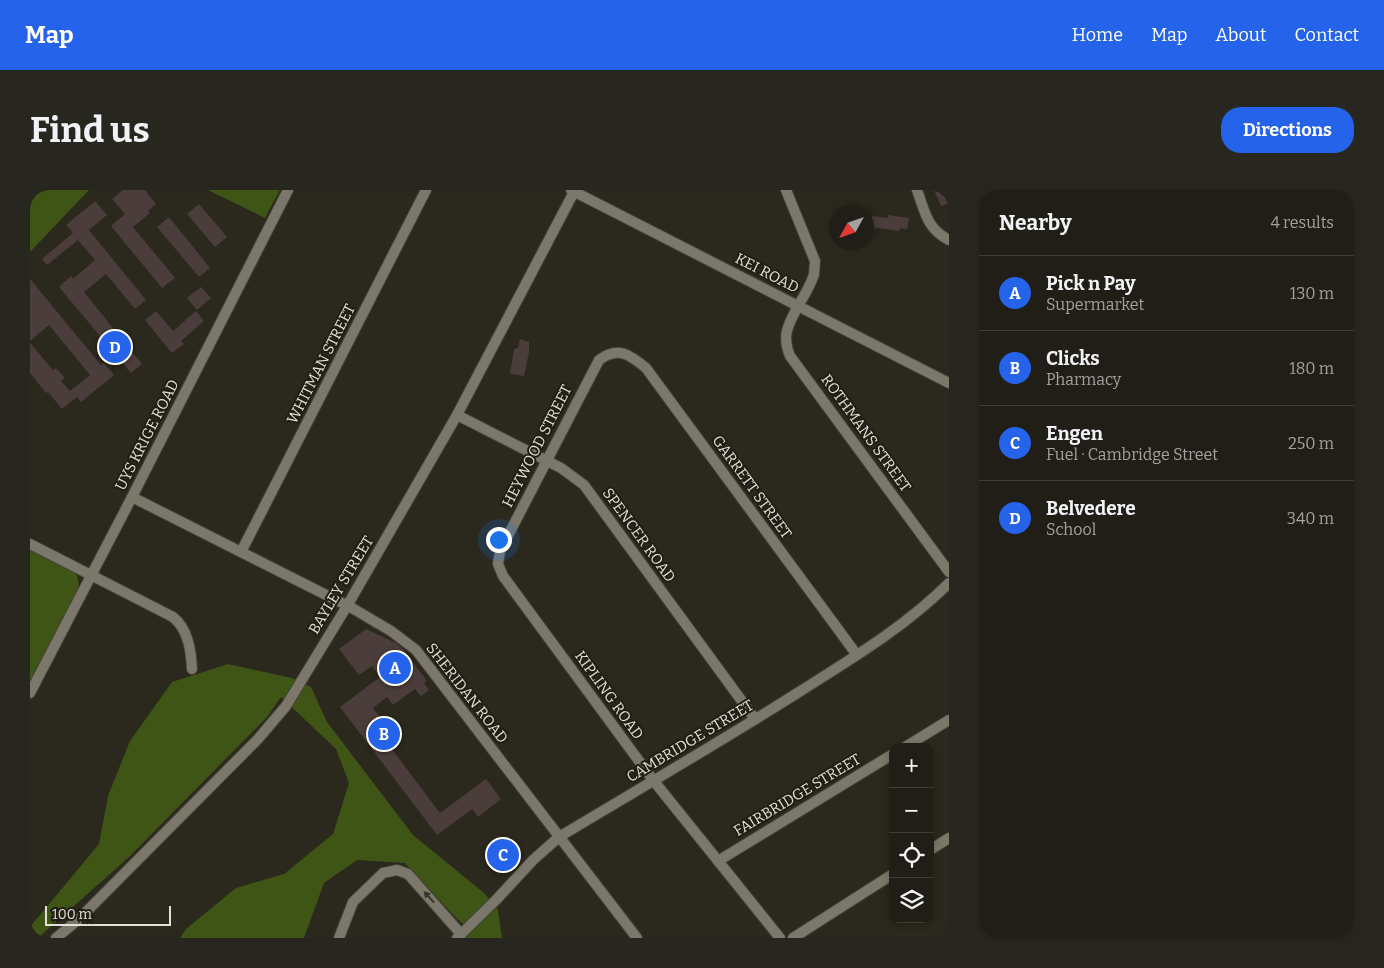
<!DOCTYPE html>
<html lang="en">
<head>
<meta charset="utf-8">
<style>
	:root { --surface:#201e16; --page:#28271f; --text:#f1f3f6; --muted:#a2a2a1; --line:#3d3c35; --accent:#2563eb }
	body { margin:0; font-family:Bitter,serif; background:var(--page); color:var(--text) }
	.controls { position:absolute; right:15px; bottom:15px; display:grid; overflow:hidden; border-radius:10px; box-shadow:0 2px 8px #0003 }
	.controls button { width:45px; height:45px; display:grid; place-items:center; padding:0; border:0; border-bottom:1px solid var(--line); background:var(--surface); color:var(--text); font:25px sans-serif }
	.compass { position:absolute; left:799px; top:15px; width:45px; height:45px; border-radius:50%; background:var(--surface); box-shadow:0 2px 8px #0003; rotate:230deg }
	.scale { position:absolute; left:15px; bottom:12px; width:126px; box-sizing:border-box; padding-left:5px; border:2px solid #e2e0d9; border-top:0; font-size:14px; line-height:18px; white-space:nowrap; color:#e2e0d9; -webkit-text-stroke:4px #211e14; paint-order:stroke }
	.you { position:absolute; left:468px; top:349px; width:18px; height:18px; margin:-12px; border:4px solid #fff; border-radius:50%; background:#1a73e8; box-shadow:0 0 0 8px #1a73e833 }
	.badge { display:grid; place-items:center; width:32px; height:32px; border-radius:50%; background:var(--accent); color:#fff; font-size:16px; font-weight:700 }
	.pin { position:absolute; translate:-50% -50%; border:2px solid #fff; box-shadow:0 1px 5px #0006 }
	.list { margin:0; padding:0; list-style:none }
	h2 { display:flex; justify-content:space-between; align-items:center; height:65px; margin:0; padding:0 20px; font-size:21px }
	h2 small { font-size:16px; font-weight:400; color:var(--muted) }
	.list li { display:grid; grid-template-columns:32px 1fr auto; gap:15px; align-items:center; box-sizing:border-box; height:75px; padding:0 20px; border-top:1px solid var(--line) }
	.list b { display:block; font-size:19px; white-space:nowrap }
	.list p { margin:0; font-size:16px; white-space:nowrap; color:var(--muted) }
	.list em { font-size:16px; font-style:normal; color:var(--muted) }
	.icon { flex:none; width:28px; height:28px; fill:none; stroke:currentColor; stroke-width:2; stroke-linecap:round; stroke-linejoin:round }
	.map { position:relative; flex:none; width:919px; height:748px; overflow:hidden; border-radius:20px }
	header { display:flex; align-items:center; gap:30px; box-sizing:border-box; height:70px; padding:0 25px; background:var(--accent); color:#fff }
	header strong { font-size:24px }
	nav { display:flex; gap:28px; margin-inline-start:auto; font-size:18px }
	.intro { display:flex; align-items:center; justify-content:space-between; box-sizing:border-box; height:120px; padding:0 30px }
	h1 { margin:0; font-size:35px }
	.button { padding:12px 22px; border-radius:20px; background:var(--accent); color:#fff; font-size:18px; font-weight:700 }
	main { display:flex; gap:30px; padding:0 30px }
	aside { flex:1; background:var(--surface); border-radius:20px; box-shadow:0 2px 8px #0003 }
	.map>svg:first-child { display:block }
	.green { fill:#3e5516 }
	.building { fill:#4b3d3b }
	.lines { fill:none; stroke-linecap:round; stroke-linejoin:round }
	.minor-casing { stroke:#454339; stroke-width:12 }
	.minor { stroke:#7b776a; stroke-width:10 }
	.oneway { fill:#38342a }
	.labels { text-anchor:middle; stroke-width:4; stroke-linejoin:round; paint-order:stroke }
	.street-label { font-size:15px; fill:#e2e0d9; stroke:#211e14 }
</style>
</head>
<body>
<header>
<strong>Map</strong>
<nav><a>Home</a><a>Map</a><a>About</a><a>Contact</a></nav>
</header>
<div class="intro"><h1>Find us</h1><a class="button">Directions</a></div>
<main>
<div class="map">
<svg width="919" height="748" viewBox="0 0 919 748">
	<rect width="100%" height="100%" fill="#2b281d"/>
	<g class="green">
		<polygon points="0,0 59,0 1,61 0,60"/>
		<polygon points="178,0 250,0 235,28"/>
		<path d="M0,358L44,381C49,388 49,391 48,400L0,492Z"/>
		<polygon points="198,474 262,488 281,497 297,532 383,645 454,703 468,720 472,748 427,748 437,737 427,729 375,673 327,670 294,693 274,748 150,748 156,739 206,698 254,684 303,644 319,593 306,559 251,507 237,527 99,667 8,748 0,748 0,737 69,654 78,606 100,551 142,492"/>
	</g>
	<g class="building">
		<polygon points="93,0 115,0 126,14 118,21 120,23 103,37 145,88 132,98 81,36 95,24 82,9"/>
		<polygon points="904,0 919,0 919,13 911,16"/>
		<polygon points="65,11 77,25 59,40 116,110 105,119 76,84 54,102 112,174 101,183 29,97 41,86 43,89 65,70 48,50 17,75 12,69 43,43 36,35"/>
		<polygon points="169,14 197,47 185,57 157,24"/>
		<polygon points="858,25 879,28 877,39 870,38 869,41 841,37 842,26 858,28"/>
		<polygon points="139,27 180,78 169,87 127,37"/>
		<polygon points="0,89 71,175 74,173 84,185 51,212 47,207 32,219 18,202 16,203 0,183 0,153 23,180 26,178 35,188 31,191 40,201 60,185 19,135 0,151"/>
		<polygon points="171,97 181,108 167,120 157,108"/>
		<polygon points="126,121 143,141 166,121 174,131 151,151 154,154 142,163 115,130"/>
		<polygon points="490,149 499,152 499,162 494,186 480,184 484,159 488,158"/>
		<polygon points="336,439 366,453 373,459 397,491 394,493 399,500 391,506 385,499 363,515 357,507 343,518 354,532 346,538 410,623 456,589 471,609 448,627 442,619 407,645 310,517 350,487 342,476 329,485 309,459"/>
	</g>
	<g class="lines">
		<defs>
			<g id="minor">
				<polyline points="541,0 919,193"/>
				<path d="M756,0L785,71L784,85C780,95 775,105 769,114C759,134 751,144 760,166L919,382"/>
				<path d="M887,0C895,22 897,39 919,50"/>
				<polyline points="427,225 531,278 554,295 725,529"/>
				<polyline points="102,307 322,418 361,441 386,460 607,748"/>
				<path d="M0,354L143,427C158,439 161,460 162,479"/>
				<polyline points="211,362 396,0"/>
				<polyline points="0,503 102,307 258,0"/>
				<polyline points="875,557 919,530"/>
				<polyline points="900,660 919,648"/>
				<polyline points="688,671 863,564"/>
				<polyline points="26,748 49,729 228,549 256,516 317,416 427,225 545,0"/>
				<polyline points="309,748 323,712 353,683 367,680 378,684 431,744"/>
				<path d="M427,748L467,709L503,670L529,647C609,599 690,552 769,502C821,469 875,437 919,393"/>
				<path d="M750,748L623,590L473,386L468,374L470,361L569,170C588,156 599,164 616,178L827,465"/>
				<polyline points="763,748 863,684"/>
			</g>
		</defs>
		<use href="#minor" class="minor-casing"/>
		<use href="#minor" class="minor"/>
	</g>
	<defs><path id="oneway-solid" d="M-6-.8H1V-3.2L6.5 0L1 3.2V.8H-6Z" transform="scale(1.25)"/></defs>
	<use class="oneway" href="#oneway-solid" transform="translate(399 707) rotate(-132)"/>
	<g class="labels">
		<g class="street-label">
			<text transform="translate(737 83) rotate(27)" y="5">KEI ROAD</text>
			<text transform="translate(291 174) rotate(-63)" y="5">WHITMAN STREET</text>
			<text transform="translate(836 243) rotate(54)" y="5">ROTHMANS STREET</text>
			<text transform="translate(117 245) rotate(-63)" y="5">UYS KRIGE ROAD</text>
			<text transform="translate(507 256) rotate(-63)" y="5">HEYWOOD STREET</text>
			<text transform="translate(722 297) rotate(54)" y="5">GARRETT STREET</text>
			<text transform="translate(609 345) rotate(54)" y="5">SPENCER ROAD</text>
			<text transform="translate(311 395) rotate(-59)" y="5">BAYLEY STREET</text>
			<text transform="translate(437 503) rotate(52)" y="5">SHERIDAN ROAD</text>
			<text transform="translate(579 505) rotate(54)" y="5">KIPLING ROAD</text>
			<text transform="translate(660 551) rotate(-31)" y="5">CAMBRIDGE STREET</text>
			<text transform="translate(767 605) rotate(-31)" y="5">FAIRBRIDGE STREET</text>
		</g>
	</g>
</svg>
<div class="controls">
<button>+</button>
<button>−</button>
<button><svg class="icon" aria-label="locate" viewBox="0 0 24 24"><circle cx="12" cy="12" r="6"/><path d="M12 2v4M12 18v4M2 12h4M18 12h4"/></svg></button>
<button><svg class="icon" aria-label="layers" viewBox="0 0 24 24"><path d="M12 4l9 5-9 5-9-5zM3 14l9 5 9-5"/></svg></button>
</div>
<svg class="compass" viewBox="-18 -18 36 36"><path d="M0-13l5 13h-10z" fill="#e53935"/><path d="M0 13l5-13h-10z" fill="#a2a2a1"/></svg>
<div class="scale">100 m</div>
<div class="you"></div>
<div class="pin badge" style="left:365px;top:478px">A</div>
<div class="pin badge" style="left:354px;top:544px">B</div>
<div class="pin badge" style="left:473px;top:665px">C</div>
<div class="pin badge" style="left:85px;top:157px">D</div>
</div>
<aside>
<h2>Nearby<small>4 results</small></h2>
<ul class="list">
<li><span class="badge">A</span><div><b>Pick n Pay</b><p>Supermarket</p></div><em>130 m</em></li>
<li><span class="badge">B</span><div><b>Clicks</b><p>Pharmacy</p></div><em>180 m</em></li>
<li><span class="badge">C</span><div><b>Engen</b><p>Fuel · Cambridge Street</p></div><em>250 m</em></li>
<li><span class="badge">D</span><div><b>Belvedere</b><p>School</p></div><em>340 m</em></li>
</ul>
</aside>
</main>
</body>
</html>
